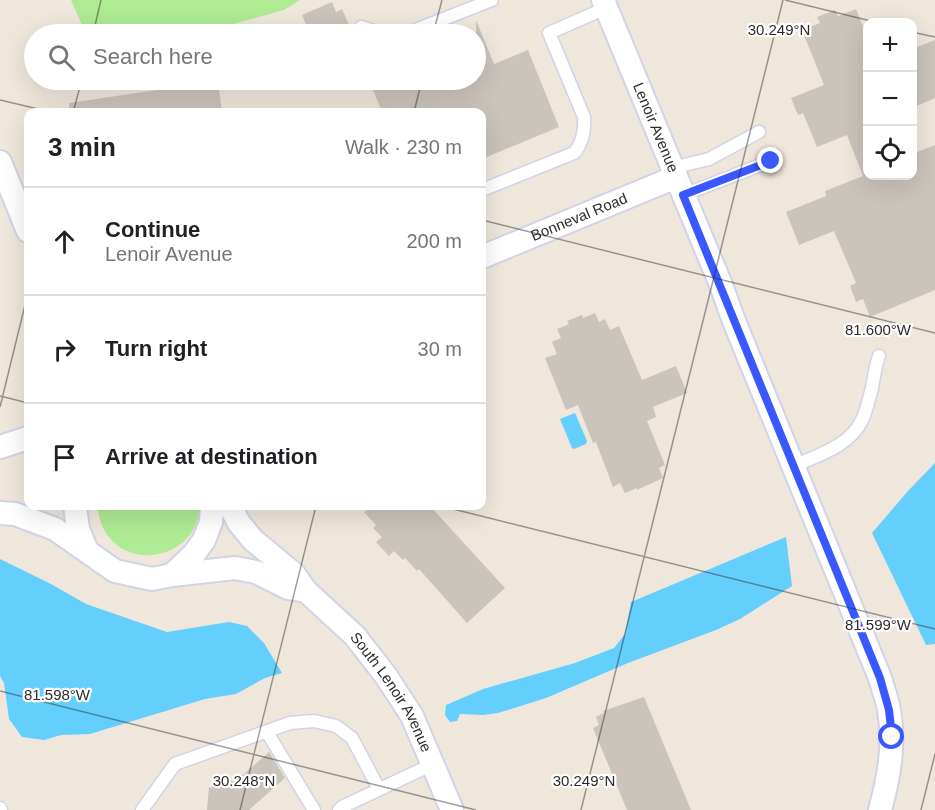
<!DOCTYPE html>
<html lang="en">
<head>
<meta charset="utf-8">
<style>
	:root { --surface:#fff; --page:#f2f2f2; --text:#202124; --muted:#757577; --line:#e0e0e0 }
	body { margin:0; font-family:Arial,sans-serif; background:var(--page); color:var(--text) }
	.controls { position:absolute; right:18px; top:18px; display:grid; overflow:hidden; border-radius:12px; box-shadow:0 6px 24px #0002 }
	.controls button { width:54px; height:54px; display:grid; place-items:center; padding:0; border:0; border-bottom:2px solid var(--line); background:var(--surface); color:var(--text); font:30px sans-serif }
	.stop { position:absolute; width:18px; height:18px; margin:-14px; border:4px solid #3958ff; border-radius:50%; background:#fff }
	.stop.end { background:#3958ff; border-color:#fff; box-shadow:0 2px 6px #0008 }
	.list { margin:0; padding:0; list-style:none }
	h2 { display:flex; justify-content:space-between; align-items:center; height:78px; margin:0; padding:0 24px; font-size:26px }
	h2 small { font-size:20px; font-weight:400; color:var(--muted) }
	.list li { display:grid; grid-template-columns:39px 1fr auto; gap:18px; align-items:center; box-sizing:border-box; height:108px; padding:0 24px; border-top:2px solid var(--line) }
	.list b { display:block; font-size:22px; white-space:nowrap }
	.list p { margin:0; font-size:20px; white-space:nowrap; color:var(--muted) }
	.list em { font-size:20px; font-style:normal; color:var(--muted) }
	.icon { flex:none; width:33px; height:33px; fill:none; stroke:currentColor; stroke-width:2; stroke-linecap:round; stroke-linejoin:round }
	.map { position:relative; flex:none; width:935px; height:810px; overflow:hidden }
	.search { position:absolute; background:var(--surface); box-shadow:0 6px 24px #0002; left:24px; top:24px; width:462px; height:66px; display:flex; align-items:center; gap:15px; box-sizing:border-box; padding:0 21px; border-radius:33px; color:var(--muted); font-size:22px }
	.panel { position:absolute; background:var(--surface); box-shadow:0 6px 24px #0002; left:24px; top:108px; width:462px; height:402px; border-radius:12px }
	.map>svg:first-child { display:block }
	.green { fill:#aeeb93 }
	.water { fill:#64cffc }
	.building { fill:#cac4bc }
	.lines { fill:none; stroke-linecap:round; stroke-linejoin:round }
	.lane-casing { stroke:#d1d4e6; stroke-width:15 }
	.street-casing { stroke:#d1d4e6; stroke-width:26 }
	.lane { stroke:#fff; stroke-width:12 }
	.street { stroke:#fff; stroke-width:22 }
	.route { stroke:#3958ff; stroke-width:8 }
	.ticks { fill:none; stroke:#2b2b2b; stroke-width:1.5; stroke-opacity:0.45 }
	.labels { text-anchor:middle; stroke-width:4.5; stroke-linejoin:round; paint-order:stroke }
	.street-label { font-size:15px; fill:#2b2b2b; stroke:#fff }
	.ticks-label { font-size:15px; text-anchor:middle; fill:#2b2b2b; stroke:#fff; stroke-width:4.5; stroke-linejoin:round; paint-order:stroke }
</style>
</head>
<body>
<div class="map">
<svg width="935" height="810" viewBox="0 0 935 810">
	<rect width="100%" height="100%" fill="#efe7dc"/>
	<g class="green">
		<polygon points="71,0 300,0 284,10 197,34 86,34"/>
		<path d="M97,506H199C200,553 136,573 108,536C101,527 99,516 97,506Z"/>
	</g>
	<g class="water">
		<polygon points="575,413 587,441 586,444 574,449 572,448 560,419"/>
		<polygon points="935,463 935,644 926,645 872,533 908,491"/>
		<polygon points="786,537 792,586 740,619 716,630 628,663 546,698 498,713 483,715 460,714 457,721 450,722 445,715 446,705 483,689 575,663 614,648 625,634 631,602"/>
		<polygon points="0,559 51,584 86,604 167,632 229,622 247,626 264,643 282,673 265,678 236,694 205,699 90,734 61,735 44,740 22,737 9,719 4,683 0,676"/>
	</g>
	<g class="building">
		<polygon points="332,2 336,12 342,9 351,29 338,34 310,34 302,15"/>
		<polygon points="856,9 867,37 867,176 912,176 912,154 935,145 935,290 870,317 863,299 856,302 850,286 856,283 834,231 799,245 786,212 826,196 825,191 863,176 847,135 817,147 803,113 798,115 791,98 824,85 802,30 820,23 817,17 835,10 838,16"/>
		<polygon points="476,20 494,64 528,50 559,127 482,159 482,112 382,112 369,80 476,80"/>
		<polygon points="935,40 935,98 912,108 912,49"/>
		<polygon points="218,81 222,112 69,112 69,103"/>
		<polygon points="595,313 599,322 605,319 610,330 619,326 642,380 676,366 687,393 653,407 656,417 647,421 665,465 659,468 663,478 637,490 637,488 625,493 620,483 613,487 596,442 593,443 578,405 566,410 545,358 557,354 552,342 561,338 557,329 569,324 567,321 582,315 583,318"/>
		<polygon points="375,506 430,506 505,588 467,623 419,569 417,571 405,558 403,560 394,551 389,556 376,542 382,537 373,528 376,525 364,512"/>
		<polygon points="644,697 691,810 627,810 593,728 599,725 596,717 604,713 603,711"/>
		<polygon points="269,752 285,778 249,810 207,810 209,787 212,788 213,779 236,781"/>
	</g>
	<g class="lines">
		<defs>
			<g id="lane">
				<polyline points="361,27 384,34"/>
				<polyline points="405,34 492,0"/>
				<polyline points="672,168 709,159 759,132"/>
				<path d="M482,190L574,153C583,143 585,131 584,117L549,33L606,8"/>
				<polyline points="683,195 771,161"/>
				<path d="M794,466C818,455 850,446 862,420C867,410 869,398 872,388C874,377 875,367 879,356"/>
				<polyline points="267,732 314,810"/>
				<polyline points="0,808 1,810"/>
				<polyline points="142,810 175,764 290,723 314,721 336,726 352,738 379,789"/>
				<polyline points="339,810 342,807 433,764"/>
			</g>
			<g id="street">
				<path id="s1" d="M603,0L721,285L734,321L880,678C883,689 887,699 889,710C895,744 889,777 880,810"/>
				<polyline points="0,162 28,231"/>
				<path id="s2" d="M482,257L676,177"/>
				<polyline points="0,447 28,438"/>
				<polyline points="75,506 78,529 87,551"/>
				<path id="s3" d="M230,506L239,523L253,540L294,574L306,591L355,636L386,676L412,716L452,810"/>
				<polyline points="0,513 15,514 55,529 115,571 152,579 172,575 194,554 204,540 211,522 212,506"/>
				<polyline points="172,575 235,568 256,572 288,588 306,591"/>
			</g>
		</defs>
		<use href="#lane" class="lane-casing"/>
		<use href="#street" class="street-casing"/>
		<use href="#lane" class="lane"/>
		<use href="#street" class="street"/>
	</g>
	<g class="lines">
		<polyline class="route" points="771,161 683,195 880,678 889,710 892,737"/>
	</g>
	<path class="ticks" d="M785,0L875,22M912,32L935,37M93,34L101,0M433,34L442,0M0,100L51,112M73,112L82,80M414,112L422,80M482,220L935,333M0,396L28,403M0,407L28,293M441,506L935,629M0,691L476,810M240,810L316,506M581,810L783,0M921,810L935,754"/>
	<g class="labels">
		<g class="street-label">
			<text dy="5" stroke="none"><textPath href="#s1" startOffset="138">Lenoir Avenue</textPath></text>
			<text dy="5" stroke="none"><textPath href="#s2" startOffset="105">Bonneval Road</textPath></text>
			<text dy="5" stroke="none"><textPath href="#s3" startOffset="249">South Lenoir Avenue</textPath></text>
		</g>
	</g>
	<g class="ticks-label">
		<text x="779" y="35">30.249°N</text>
		<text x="878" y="335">81.600°W</text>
		<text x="878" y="630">81.599°W</text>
		<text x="57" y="700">81.598°W</text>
		<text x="244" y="786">30.248°N</text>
		<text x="584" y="786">30.249°N</text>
	</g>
</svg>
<div class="controls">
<button>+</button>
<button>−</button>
<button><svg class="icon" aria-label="locate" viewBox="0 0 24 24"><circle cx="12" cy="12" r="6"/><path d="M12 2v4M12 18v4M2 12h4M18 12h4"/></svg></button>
</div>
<div class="stop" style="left:892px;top:737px"></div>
<div class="stop end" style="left:771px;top:161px"></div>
<div class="search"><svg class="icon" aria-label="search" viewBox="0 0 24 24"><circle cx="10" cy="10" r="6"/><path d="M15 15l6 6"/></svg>Search here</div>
<section class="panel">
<h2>3 min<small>Walk · 230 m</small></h2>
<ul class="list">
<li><svg class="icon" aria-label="ahead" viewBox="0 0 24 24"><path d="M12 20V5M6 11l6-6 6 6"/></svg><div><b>Continue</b><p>Lenoir Avenue</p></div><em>200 m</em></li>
<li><svg class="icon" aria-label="right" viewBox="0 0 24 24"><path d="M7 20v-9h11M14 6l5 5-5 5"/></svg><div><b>Turn right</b></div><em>30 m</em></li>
<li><svg class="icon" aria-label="arrive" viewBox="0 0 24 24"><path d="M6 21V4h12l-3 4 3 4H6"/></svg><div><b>Arrive at destination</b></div></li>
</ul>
</section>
</div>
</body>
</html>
